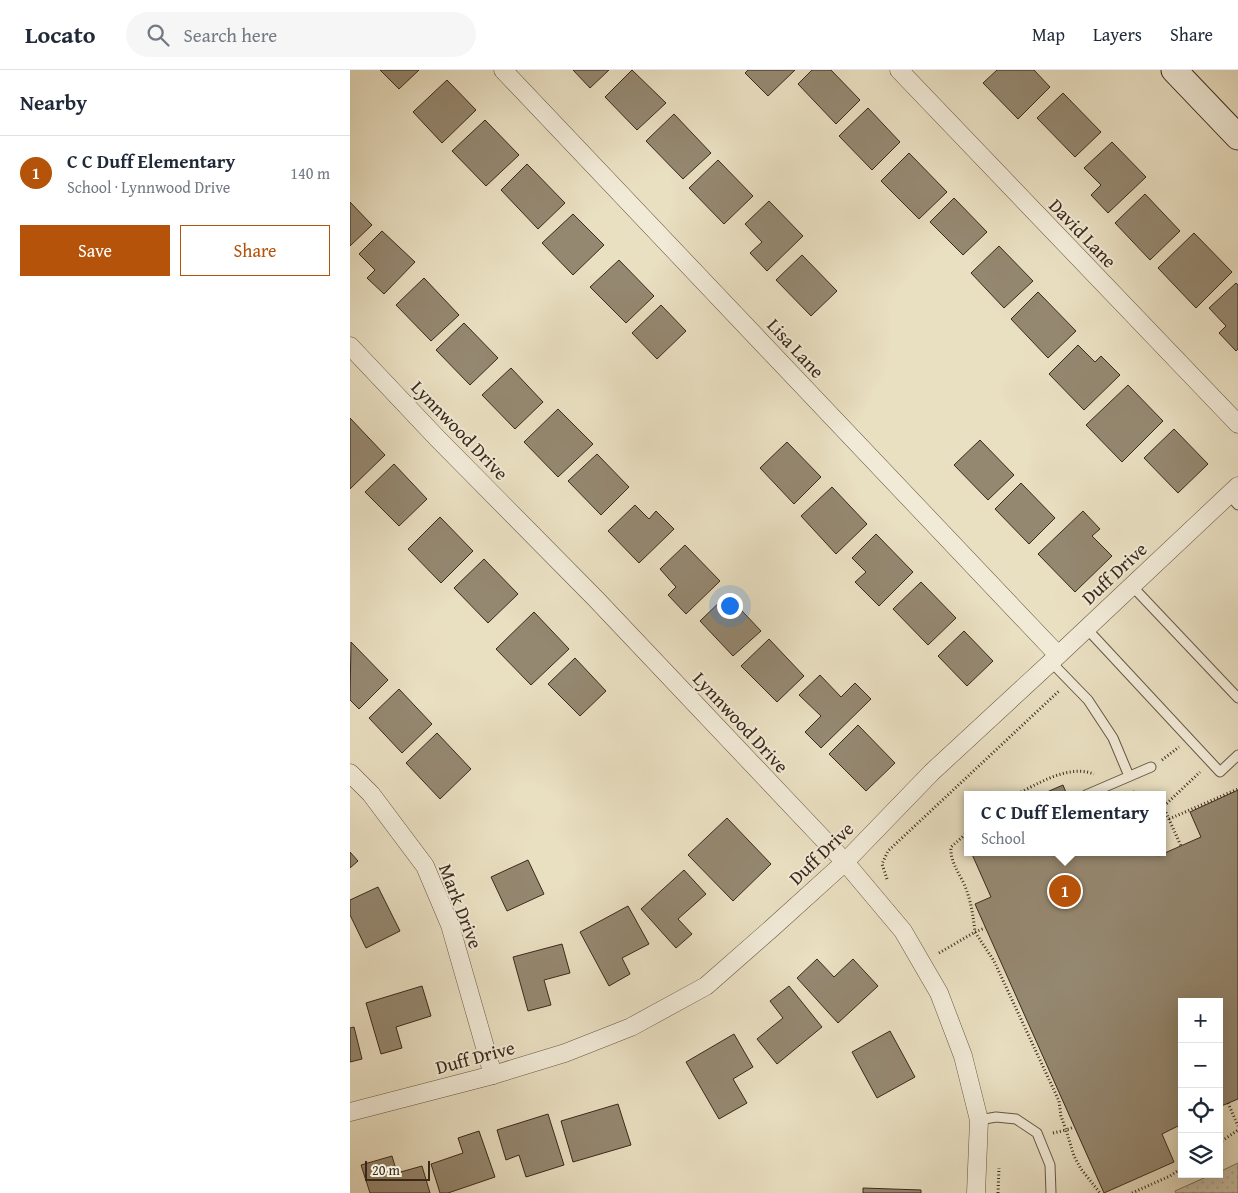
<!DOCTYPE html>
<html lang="en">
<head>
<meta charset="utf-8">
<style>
	:root { --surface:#fff; --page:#f6f6f7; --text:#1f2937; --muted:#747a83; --line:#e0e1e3; --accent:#b45309 }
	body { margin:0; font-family:"Gentium Book Plus",serif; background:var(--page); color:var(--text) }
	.controls { position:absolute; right:15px; bottom:15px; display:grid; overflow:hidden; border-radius:0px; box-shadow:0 5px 20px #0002 }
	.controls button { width:45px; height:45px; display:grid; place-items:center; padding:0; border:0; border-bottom:1px solid var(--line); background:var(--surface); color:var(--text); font:25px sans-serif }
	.scale { position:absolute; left:15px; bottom:12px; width:65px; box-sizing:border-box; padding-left:5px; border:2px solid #3a291a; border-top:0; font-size:14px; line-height:18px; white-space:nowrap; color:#3a291a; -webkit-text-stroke:4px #f1ead7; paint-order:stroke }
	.you { position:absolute; left:379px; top:535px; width:18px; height:18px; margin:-12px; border:4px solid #fff; border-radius:50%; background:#1a73e8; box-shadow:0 0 0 8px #1a73e833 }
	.badge { display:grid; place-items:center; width:32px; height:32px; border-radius:50%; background:var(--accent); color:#fff; font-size:16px; font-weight:700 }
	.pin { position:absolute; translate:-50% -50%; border:2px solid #fff; box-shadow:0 1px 5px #0006 }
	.popup { position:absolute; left:614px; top:721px; width:202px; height:65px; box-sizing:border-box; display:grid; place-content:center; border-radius:0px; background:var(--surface); filter:drop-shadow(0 1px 4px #0005); font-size:16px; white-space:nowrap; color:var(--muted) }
	.popup b { font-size:19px; color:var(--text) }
	.popup::after { content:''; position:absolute; left:50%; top:100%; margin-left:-10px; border:10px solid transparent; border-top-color:var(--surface) }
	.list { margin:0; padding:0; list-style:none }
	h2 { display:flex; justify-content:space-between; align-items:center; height:65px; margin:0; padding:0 20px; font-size:21px }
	h2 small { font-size:16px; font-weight:400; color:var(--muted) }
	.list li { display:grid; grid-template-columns:32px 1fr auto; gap:15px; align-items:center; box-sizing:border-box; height:75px; padding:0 20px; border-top:1px solid var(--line) }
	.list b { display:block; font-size:19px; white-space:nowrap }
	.list p { margin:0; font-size:16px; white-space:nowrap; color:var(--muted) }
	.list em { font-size:16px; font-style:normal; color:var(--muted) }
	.actions { display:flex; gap:10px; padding:15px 20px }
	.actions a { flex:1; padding:11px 0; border:1px solid var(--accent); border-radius:0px; text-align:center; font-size:18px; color:var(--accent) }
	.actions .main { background:var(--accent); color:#fff }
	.icon { flex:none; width:28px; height:28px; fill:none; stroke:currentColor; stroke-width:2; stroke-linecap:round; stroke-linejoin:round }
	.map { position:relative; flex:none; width:888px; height:1123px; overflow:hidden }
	header { display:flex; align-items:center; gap:30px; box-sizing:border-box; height:70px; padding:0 25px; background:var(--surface); border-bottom:1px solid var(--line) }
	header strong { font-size:24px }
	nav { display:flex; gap:28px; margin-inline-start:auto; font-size:18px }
	.search { width:350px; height:45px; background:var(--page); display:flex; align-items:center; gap:12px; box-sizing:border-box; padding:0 18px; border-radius:28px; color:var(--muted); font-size:19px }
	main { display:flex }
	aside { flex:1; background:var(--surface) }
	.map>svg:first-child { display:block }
	.grass { fill:url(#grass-dots); stroke:#827460 }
	.building { fill:#958871; stroke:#3a291a }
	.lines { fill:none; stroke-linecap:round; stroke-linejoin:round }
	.lane-casing { stroke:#665644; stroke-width:11 }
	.street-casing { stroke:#665644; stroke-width:19 }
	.secondary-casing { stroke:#3a291a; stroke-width:27 }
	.path { stroke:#3a291a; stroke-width:3; stroke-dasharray:1 2.5; stroke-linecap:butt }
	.lane { stroke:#f1ead7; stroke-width:9 }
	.street { stroke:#f1ead7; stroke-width:18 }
	.secondary { stroke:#f1ead7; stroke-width:25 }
	.labels { text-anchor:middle; stroke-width:4; stroke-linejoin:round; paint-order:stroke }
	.street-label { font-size:19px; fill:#3a291a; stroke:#f1ead7 }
</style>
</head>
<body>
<header>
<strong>Locato</strong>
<div class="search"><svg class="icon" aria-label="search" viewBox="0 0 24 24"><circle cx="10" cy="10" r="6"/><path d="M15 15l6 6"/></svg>Search here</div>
<nav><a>Map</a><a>Layers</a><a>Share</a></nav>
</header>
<main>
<aside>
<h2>Nearby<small></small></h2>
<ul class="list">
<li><span class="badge">1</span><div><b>C C Duff Elementary</b><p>School · Lynnwood Drive</p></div><em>140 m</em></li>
</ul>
<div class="actions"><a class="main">Save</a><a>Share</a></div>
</aside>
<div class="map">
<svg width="888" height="1123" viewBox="0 0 888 1123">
	<defs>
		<pattern id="grass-dots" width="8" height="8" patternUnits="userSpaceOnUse" patternTransform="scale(1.25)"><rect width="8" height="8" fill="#cbc0a5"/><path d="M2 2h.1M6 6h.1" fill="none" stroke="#afa58d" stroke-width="1.8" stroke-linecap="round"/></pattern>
	</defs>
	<rect width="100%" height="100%" fill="#e9dfc1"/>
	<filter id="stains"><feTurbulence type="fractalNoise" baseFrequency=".004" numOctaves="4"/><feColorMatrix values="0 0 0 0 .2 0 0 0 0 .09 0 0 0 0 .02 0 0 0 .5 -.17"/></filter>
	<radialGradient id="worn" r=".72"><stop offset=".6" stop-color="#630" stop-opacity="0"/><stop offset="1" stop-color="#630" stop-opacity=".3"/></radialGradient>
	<polygon class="grass" points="888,1093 888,1123 826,1123 825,1121 863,1104 869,1104 869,1102"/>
	<g class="building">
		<polygon points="30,0 69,0 49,19"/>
		<polygon points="223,0 259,0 240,18"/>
		<polygon points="282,0 316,33 287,60 255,27"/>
		<polygon points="398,0 445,0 418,26 395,3"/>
		<polygon points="462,0 481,0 510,30 486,54 448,14"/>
		<polygon points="647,0 684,0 700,17 668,49 633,13"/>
		<polygon points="97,10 126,40 92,73 63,42"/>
		<polygon points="713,23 751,62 725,87 687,48"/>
		<polygon points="518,38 550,72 522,100 489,66"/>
		<polygon points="324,44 361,83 333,109 296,71"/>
		<polygon points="135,50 169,85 136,116 102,81"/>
		<polygon points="762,72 796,107 758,143 741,125 751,115 734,98"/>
		<polygon points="559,83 597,122 569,149 531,111"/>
		<polygon points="368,90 403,126 374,154 339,118"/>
		<polygon points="177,94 215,133 188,159 151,120"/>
		<polygon points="795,124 830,161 800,190 765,153"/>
		<polygon points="604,128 637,162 613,185 580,152"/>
		<polygon points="419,131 453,166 417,201 400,183 412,172 395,154"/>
		<polygon points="0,132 22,155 0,176"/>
		<polygon points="223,144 254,175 223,205 192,173"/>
		<polygon points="32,161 65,192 34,224 17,208 25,200 9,184"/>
		<polygon points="844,163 882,202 846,238 808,198"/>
		<polygon points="649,176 683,211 654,238 621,203"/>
		<polygon points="452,185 487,221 461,246 426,210"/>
		<polygon points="269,190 304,226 276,253 240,217"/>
		<polygon points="74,208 109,245 81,271 46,235"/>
		<polygon points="886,213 888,215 888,279 886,281 869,263 876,256 859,238"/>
		<polygon points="688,222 726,261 698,288 661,249"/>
		<polygon points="311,235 336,261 307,289 282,263"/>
		<polygon points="114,253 148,288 120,315 86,280"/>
		<polygon points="728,275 745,292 751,286 770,305 734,340 699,304"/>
		<polygon points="161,298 193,332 165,359 132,325"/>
		<polygon points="778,315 813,351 772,392 736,355"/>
		<polygon points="208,339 243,374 208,407 174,372"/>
		<polygon points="0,348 35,385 0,419"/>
		<polygon points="824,359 858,394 828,423 794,388"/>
		<polygon points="630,370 664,405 638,430 604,395"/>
		<polygon points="437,372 471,407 444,434 410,398"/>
		<polygon points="247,384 279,417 251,445 218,411"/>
		<polygon points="44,394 77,429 49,456 15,422"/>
		<polygon points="671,413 705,448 679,474 645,439"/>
		<polygon points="482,417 517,454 486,484 451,446"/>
		<polygon points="285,435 299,449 306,441 324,459 289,493 258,461"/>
		<polygon points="733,441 750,459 742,466 762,486 725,522 688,484"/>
		<polygon points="90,447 123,481 91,513 58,479"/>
		<polygon points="526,464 563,502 529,536 505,512 516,502 502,488"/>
		<polygon points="335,475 370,511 336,544 318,525 326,517 310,499"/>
		<polygon points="134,489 168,524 138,553 104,518"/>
		<polygon points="571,512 606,548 578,575 543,539"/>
		<polygon points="377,525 411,561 383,586 350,551"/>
		<polygon points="184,542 219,579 181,615 146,579"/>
		<polygon points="614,561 643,591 617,616 588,586"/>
		<polygon points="419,569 454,606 427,632 391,596"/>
		<polygon points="1,572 38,610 9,639 0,630"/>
		<polygon points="225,588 256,621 230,646 198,614"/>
		<polygon points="470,605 491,627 505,613 521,629 471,678 455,662 471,646 449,625"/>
		<polygon points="49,619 82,654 52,683 19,648"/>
		<polygon points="508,655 545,693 516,721 479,684"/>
		<polygon points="87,663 121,699 90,729 56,693"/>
		<polygon points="713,715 717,725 690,725"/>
		<polygon points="888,720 888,1029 869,1037 869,932 832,932 832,1054 812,1064 824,1092 754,1123 625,834 641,827 621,782 735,782 735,784 740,782 806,782 808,786 851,767 840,742"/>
		<polygon points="377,748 421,794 383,831 338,785"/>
		<polygon points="0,782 8,791 0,798"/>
		<polygon points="178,790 194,824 157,841 141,807"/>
		<polygon points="334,800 356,824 328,849 342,864 326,878 291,839"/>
		<polygon points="28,817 50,861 16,878 0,845 0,830"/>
		<polygon points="278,836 299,874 272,888 280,904 259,916 230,862"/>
		<polygon points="212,874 220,903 194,910 201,935 178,941 163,887"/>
		<polygon points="467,889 484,907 503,889 528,916 488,953 447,908"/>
		<polygon points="72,916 81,946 46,957 52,978 31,984 16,933"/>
		<polygon points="439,916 472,957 427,994 407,969 433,948 420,931"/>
		<polygon points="4,957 12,989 0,992 0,958"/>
		<polygon points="540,961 565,1007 527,1028 502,982"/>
		<polygon points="384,964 403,997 383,1009 397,1033 369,1049 336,992"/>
		<polygon points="268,1034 281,1075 223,1092 211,1051"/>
		<polygon points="198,1044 214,1095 176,1107 169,1085 156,1090 147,1060"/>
		<polygon points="129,1061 145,1107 98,1123 90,1123 81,1094 113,1083 108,1068"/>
		<polygon points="42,1086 47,1103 72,1096 80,1123 20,1123 11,1095"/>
		<polygon points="513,1118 571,1120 571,1123 513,1123"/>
	</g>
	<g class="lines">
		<defs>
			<g id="lane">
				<polyline points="879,425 888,435"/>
				<polyline points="782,516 888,628"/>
				<polyline points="737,559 870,702 888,685"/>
				<polyline points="701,592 738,630 763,668 779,706"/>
				<polyline points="736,725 801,697"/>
				<polyline points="629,1050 646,1047 666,1049 687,1063 700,1095 701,1123"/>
			</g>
			<g id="street">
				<polyline points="153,0 708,585"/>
				<polyline points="549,0 888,354"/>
				<polyline points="0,276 87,368 245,528 495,792 553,861 589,923 613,986 629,1050 626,1123"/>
				<polyline points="0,703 21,724 75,796 100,855 143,1005"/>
				<polyline points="0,1042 143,1005 215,983 281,957 356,916 422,858 495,792 582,702 701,592 888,416"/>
			</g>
			<polyline id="secondary" points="824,0 888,67"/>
		</defs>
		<use href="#lane" class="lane-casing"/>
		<use href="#street" class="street-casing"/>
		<use href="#secondary" class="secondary-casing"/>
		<g class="path">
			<polyline points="812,690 829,677"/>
			<polyline points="783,722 795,725"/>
			<path d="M665,725C688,714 718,694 744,704"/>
			<polyline points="813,736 831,776"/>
			<polyline points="814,736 850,702"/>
			<polyline points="819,749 888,719"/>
			<path d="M618,762L601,777C600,791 608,801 614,814C621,830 623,845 625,862L635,858"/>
			<polyline points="537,809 532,794 538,781 710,620"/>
			<polyline points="589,883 625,862 644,891 709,1031 711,1046 716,1060 724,1057"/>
			<polyline points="878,1033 888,1056"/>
			<polyline points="703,1063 716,1060 724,1086 731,1099 750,1123"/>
			<polyline points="869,1073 888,1060"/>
			<polyline points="648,1123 649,1098"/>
			<polyline points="782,1123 820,1106 832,1098"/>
		</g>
		<use href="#lane" class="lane"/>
		<use href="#street" class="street"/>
		<use href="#secondary" class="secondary"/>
	</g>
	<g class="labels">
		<g class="street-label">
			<text transform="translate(733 163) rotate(46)" y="7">David Lane</text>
			<text transform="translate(446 278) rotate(47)" y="7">Lisa Lane</text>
			<text transform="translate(110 360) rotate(46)" y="7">Lynnwood Drive</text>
			<text transform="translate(764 503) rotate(-43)" y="7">Duff Drive</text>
			<text transform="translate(391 652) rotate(47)" y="7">Lynnwood Drive</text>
			<text transform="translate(471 783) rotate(-44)" y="7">Duff Drive</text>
			<text transform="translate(111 836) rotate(69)" y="7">Mark Drive</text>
			<text transform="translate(125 987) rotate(-15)" y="7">Duff Drive</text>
		</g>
	</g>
	<rect width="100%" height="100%" filter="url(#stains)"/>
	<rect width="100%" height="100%" fill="url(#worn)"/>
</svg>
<div class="controls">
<button>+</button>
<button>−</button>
<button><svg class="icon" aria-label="locate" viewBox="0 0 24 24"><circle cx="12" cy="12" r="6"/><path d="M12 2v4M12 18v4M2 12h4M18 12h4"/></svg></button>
<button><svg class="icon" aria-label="layers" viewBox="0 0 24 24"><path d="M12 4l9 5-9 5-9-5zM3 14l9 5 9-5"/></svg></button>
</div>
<div class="scale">20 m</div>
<div class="you"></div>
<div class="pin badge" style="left:715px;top:821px">1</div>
<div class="popup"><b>C C Duff Elementary</b>School</div>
</div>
</main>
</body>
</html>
